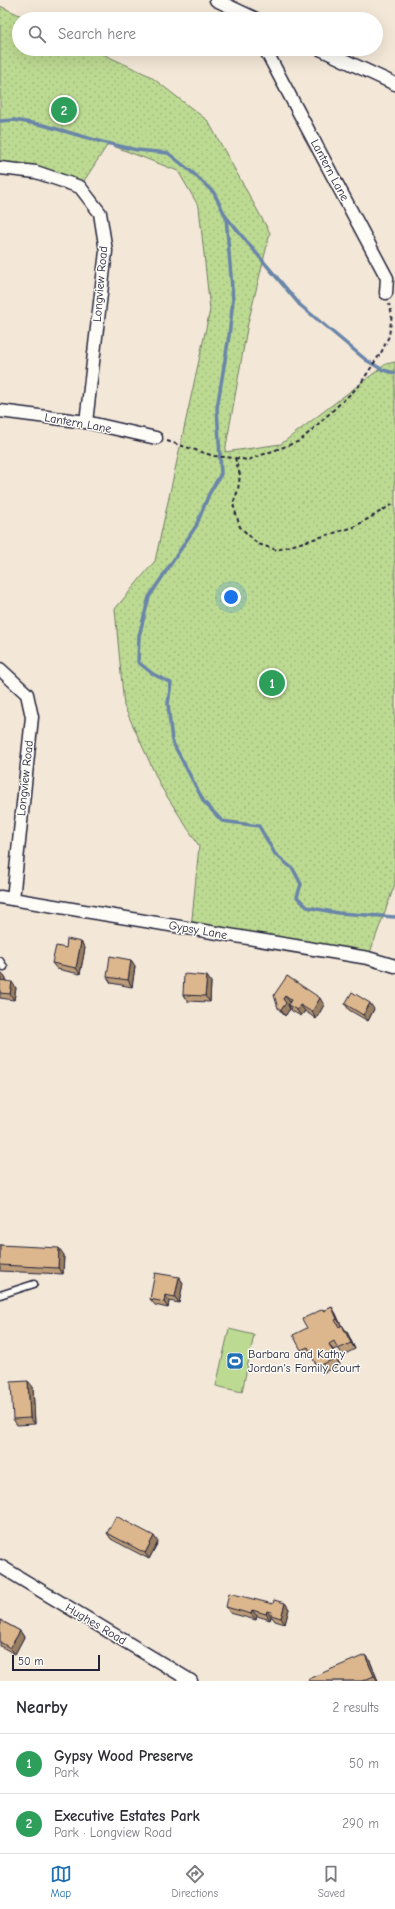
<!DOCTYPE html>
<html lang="en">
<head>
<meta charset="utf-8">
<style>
	:root { --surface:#fff; --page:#f7f7f7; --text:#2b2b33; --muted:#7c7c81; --line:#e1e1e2; --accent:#1f6fb2 }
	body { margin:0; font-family:"Comic Neue",sans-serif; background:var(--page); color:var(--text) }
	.scale { position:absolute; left:12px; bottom:10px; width:88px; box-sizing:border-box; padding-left:4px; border:2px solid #22223b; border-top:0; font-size:11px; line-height:14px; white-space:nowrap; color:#22223b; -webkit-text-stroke:3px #fdfcf7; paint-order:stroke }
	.you { position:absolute; left:231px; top:597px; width:14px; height:14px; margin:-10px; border:3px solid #fff; border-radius:50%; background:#1a73e8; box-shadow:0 0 0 6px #1a73e833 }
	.badge { display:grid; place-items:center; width:26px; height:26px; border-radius:50%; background:var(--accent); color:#fff; font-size:13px; font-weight:700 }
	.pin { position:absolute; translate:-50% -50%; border:2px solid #fff; box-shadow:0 1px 4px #0006 }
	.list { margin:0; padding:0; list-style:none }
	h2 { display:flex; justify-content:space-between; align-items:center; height:52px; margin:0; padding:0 16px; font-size:17px }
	h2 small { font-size:13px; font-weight:400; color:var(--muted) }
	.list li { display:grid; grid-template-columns:26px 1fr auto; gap:12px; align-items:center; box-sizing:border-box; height:60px; padding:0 16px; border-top:1px solid var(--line) }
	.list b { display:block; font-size:15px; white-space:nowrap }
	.list p { margin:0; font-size:13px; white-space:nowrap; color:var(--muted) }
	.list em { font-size:13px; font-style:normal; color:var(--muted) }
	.icon { flex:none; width:22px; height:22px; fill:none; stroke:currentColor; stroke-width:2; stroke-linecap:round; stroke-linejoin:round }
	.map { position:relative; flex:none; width:395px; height:1681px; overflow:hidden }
	.search { position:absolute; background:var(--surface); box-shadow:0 4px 16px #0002; left:12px; right:12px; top:12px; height:44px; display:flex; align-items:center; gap:10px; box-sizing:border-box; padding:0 14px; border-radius:22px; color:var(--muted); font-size:15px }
	.sheet { height:172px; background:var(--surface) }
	nav { display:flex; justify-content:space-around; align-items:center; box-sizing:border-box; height:56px; border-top:1px solid var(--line); background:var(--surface); font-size:11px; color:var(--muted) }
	nav a { display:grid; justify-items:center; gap:2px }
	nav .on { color:var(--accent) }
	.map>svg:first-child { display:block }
	.park { fill:url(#park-dots); stroke:#707e66 }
	.pitch { fill:#bdda92; stroke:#707e66 }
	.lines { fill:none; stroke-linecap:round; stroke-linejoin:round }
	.stream { stroke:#6985a9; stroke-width:3.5 }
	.service-casing { stroke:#22223b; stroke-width:9 }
	.minor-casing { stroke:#22223b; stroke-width:15 }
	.path { stroke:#22223b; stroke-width:2; stroke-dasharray:4 3; stroke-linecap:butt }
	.service { stroke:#fdfcf7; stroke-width:6 }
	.minor { stroke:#fdfcf7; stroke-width:12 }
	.wall { fill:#bd9d79; stroke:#22223b }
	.shaded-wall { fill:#9a8063; stroke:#22223b }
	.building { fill:#dcb78d; stroke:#22223b }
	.labels { text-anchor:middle; stroke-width:3; stroke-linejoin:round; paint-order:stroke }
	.street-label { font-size:12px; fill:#22223b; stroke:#fdfcf7 }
	.poi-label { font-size:12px; fill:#22223b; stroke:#fdfcf7; text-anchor:start }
</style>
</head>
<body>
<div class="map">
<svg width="395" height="1681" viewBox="0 0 395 1681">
	<defs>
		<pattern id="park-dots" width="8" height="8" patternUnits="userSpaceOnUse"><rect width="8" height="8" fill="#bdda92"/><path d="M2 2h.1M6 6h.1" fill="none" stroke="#a2bb7f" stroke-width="1.8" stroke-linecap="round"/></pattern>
	</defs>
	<rect width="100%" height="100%" fill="#f3e7d7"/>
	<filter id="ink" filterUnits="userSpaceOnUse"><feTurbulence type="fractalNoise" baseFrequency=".025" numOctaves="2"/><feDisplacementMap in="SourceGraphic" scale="8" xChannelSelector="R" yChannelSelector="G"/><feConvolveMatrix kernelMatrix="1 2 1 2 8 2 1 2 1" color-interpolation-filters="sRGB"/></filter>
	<g filter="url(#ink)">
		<polygon class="park" points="0,6 28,19 19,19 19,49 92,49 150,76 208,121 270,233 248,323 225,452 281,444 386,364 395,362 395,884 368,958 191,929 199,846 161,787 124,706 115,609 155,561 210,310 199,207 178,171 108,144 80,187 0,168"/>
		<polygon class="pitch" points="229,1329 254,1335 242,1392 216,1386"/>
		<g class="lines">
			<g class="stream">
				<polyline points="0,121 14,120 43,125 102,142 137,150 168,153 193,173 214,193 226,217 300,305 366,360 383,370 395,373"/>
				<polyline points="226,217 233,300 229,336 217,408 221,474 209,494 196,526 149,597 139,636 138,662 153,674 171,683 168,704 172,741 204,802 222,821 259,826 275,854 293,869 301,884 297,897 307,907 338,913 395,917"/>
			</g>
			<defs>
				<g id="service">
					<polyline points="0,961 4,967"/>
					<polyline points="0,1295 34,1284"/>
				</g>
				<g id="minor">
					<polyline points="216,0 256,19"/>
					<polyline points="265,49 387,278 386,293"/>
					<polyline points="320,49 395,84"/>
					<polyline points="0,168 36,172 80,187 100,213 106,251 86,422"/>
					<polyline points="0,411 86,422 156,438"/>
					<polyline points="0,669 27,694 32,717 13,899"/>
					<polyline points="0,897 368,958 395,966"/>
					<polyline points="0,1566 191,1681"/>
				</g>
			</defs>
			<use href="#service" class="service-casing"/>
			<use href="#minor" class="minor-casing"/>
			<g class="path">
				<polyline points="167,441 214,456 235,458 240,475 238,490 233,504 240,527 258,544 277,550 354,527 395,503"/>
				<polyline points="235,458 248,460 300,441 359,386 382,351 389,336 392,314 389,304"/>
			</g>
			<use href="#service" class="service"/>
			<use href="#minor" class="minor"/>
		</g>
		<g class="wall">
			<polygon points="81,942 85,948 80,974 57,969 52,963"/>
			<polygon points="131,960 135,966 132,987 111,983 107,977"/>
			<polygon points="0,972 6,979 6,981 16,988 14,1000 0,998"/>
			<polygon points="287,976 324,1005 316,1019 305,1011 301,1016 292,1011 288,1005 290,1002 288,1005 290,1009 285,1016 283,1014 278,1008"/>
			<polygon points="211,982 210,1002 187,1001 183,995"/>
			<polygon points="345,1004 374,1009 368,1021 349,1010"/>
			<polygon points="0,1245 64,1255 63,1274 0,1271"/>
			<polygon points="179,1277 183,1283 179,1303 169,1301 168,1308 155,1305 150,1299"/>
			<polygon points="332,1307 336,1314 341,1325 340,1326 340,1327 347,1332 355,1349 343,1355 338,1348 333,1350 340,1365 322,1373 317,1367 311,1354 305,1356 301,1350 307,1328 323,1309 324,1311"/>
			<polygon points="33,1387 35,1424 17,1425 13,1419"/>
			<polygon points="107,1533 158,1542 149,1559 111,1539"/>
			<polygon points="285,1603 289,1609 285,1624 275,1621 272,1617 271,1617 270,1620 257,1616 256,1620 230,1613 226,1607"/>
			<polygon points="0,1620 20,1631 24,1637 15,1654 0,1646"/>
			<polygon points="370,1661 378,1681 309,1681"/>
		</g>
		<g class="shaded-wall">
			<polygon points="81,942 85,948 80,974 76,968"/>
			<polygon points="131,960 135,966 132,987 128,980"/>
			<polygon points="2,973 6,979 5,986 0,980"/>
			<polygon points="207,976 211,982 210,1002 205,996"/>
			<polygon points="12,982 16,988 14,1000 10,994"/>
			<polygon points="285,996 290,1002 288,1005 290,1009 285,1016 281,1010 283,999"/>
			<polygon points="320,998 324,1005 316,1019 312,1012"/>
			<polygon points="370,1003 374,1009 368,1021 363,1015"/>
			<polygon points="300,1005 305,1011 301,1016 297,1010"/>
			<polygon points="59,1248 64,1255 63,1274 58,1268"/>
			<polygon points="179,1277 183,1283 179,1303 175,1297"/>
			<polygon points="165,1295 169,1301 168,1308 164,1302"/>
			<polygon points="332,1307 336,1314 341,1325 337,1319"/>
			<polygon points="342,1325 347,1332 355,1349 351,1343"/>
			<polygon points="329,1344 333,1350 340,1365 336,1358"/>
			<polygon points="28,1381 33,1387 35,1424 30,1418"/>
			<polygon points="154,1536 158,1542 149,1559 145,1553"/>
			<polygon points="285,1603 289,1609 285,1624 281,1618"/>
			<polygon points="252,1610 257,1616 256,1620 251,1614"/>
			<polygon points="267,1611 271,1617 270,1620 266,1614"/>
			<polygon points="20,1631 24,1637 15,1654 10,1648"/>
			<polygon points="365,1655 370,1661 378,1681 374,1676"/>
		</g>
		<g class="building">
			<polygon points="67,939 81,942 76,968 52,963 56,946 66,948"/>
			<polygon points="110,956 131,960 128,980 107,977"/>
			<polygon points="0,972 2,973 0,980 12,982 10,994 0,993"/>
			<polygon points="184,974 207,976 205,996 183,995"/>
			<polygon points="287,976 320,998 312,1012 300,1005 297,1010 288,1005 291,1000 285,996 283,999 286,1003 281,1010 278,1008 274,995"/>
			<polygon points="352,992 370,1003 363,1015 345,1004"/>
			<polygon points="0,1245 59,1248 58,1268 0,1265"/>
			<polygon points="155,1273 179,1277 175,1297 165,1295 164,1302 150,1299"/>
			<polygon points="332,1307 337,1319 335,1320 339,1327 342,1325 351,1343 338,1349 334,1341 329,1344 336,1358 317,1367 308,1347 301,1350 293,1335 307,1328 302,1319 323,1309 324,1311"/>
			<polygon points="28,1381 30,1418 13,1419 11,1382"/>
			<polygon points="116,1516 154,1536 145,1553 107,1533"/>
			<polygon points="229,1593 273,1604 274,1600 285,1603 281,1618 271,1615 272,1612 267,1611 266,1614 252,1610 251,1614 226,1607"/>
			<polygon points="0,1620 20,1631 10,1648 0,1642"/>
			<polygon points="365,1655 374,1676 362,1681 309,1681 308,1679"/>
		</g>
	</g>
	<defs>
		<symbol id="stadium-square" viewBox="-11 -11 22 22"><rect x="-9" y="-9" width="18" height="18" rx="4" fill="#1f6fb2" stroke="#fdfcf7"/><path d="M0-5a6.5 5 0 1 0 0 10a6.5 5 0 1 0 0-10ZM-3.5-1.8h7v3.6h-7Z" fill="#fff"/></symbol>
	</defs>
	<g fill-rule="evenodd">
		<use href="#stadium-square" x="225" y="1351" width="20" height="20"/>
	</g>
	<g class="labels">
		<g class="street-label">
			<text transform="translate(330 170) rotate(62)" y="4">Lantern Lane</text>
			<text transform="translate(100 284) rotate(-85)" y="4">Longview Road</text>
			<text transform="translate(78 423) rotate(10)" y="4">Lantern Lane</text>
			<text transform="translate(25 778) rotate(-84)" y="4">Longview Road</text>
			<text transform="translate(198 930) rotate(10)" y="4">Gypsy Lane</text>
			<text transform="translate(96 1624) rotate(31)" y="4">Hughes Road</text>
		</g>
		<g class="poi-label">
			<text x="248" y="1358">Barbara and Kathy<tspan x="248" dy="14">Jordan's Family Court</tspan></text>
		</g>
	</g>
</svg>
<div class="scale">50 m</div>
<div class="you"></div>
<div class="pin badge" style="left:272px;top:683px;background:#2e9e5b">1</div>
<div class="pin badge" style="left:64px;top:110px;background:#2e9e5b">2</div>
<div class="search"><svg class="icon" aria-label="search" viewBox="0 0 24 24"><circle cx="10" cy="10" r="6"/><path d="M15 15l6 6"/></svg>Search here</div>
</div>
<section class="sheet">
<h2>Nearby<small>2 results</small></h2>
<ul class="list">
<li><span class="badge" style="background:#2e9e5b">1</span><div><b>Gypsy Wood Preserve</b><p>Park</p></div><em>50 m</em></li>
<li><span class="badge" style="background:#2e9e5b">2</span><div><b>Executive Estates Park</b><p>Park · Longview Road</p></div><em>290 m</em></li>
</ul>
</section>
<nav>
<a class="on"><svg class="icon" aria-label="map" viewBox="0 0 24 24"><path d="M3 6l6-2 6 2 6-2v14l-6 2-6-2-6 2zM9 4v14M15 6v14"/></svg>Map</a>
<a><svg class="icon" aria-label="directions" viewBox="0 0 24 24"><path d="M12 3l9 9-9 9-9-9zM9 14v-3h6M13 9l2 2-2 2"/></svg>Directions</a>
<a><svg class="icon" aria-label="saved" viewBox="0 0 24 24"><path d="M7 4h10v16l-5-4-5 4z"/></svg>Saved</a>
</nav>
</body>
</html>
